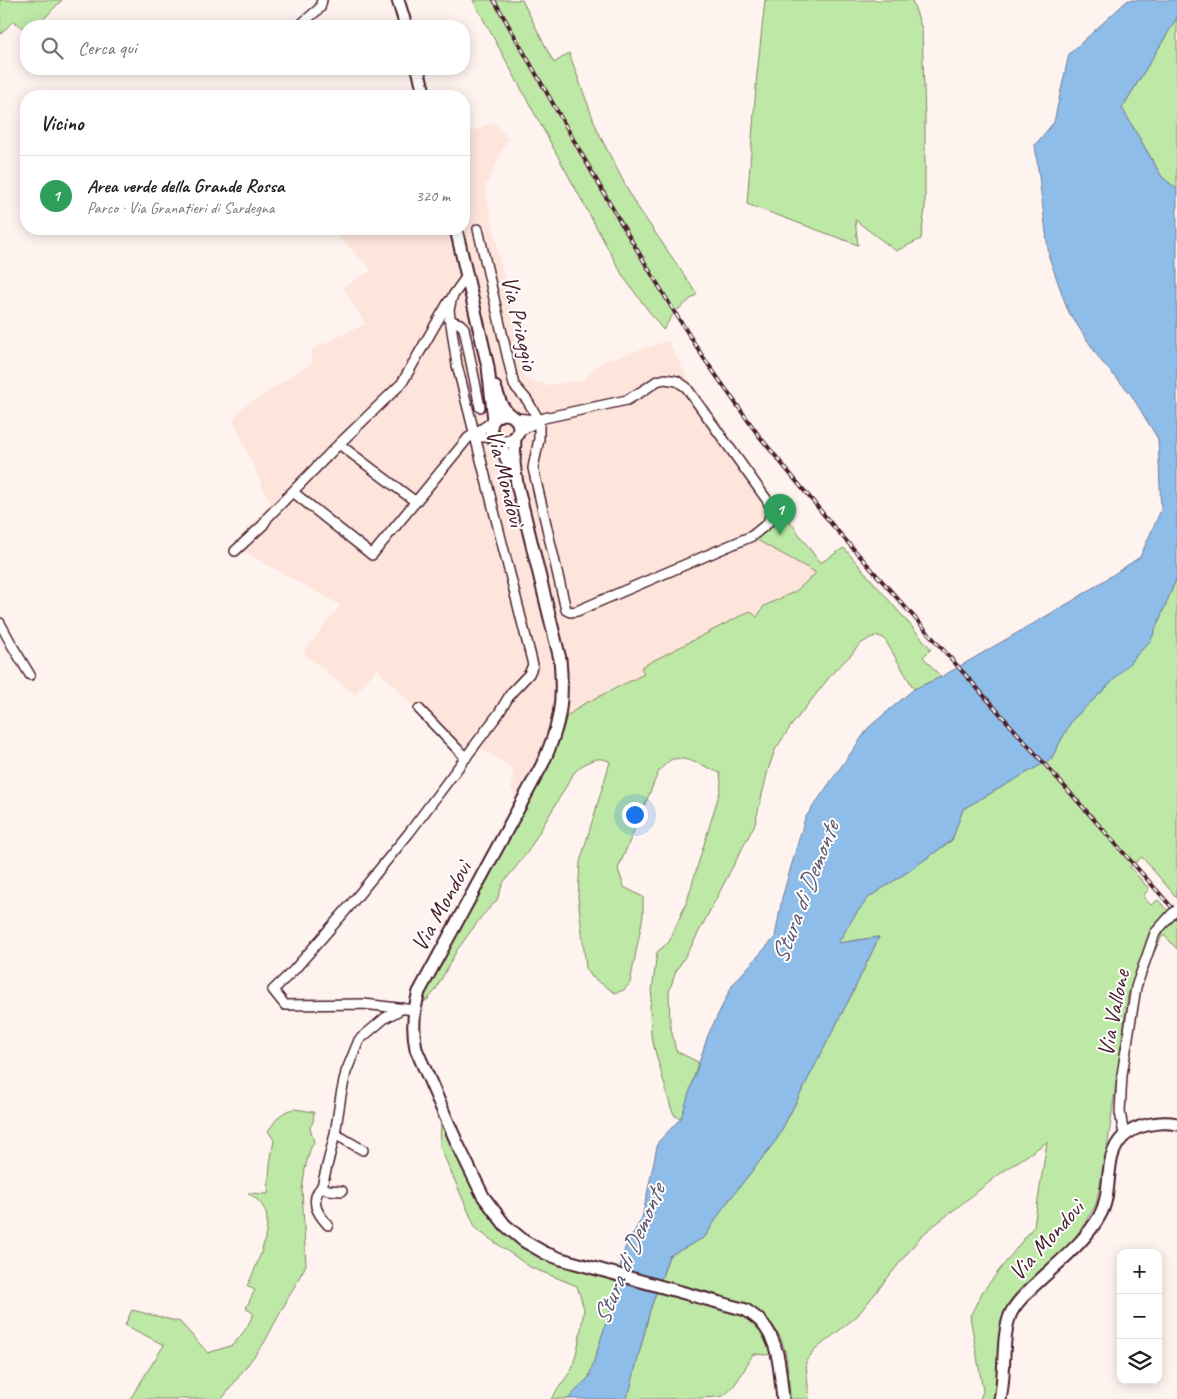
<!DOCTYPE html>
<html lang="it">
<head>
<meta charset="utf-8">
<style>
	:root { --surface:#fff; --page:#f2f2f2; --text:#202124; --muted:#757577; --line:#e0e0e0; --accent:#111827 }
	body { margin:0; font-family:Caveat,sans-serif; background:var(--page); color:var(--text) }
	.controls { position:absolute; right:15px; bottom:15px; display:grid; overflow:hidden; border-radius:10px; box-shadow:0 2px 12px #0003 }
	.controls button { width:45px; height:45px; display:grid; place-items:center; padding:0; border:0; border-bottom:1px solid var(--line); background:var(--surface); color:var(--text); font:25px sans-serif }
	.you { position:absolute; left:634px; top:814px; width:18px; height:18px; margin:-12px; border:4px solid #fff; border-radius:50%; background:#1a73e8; box-shadow:0 0 0 8px #1a73e833 }
	.badge { display:grid; place-items:center; width:32px; height:32px; border-radius:50%; background:var(--accent); color:#fff; font-size:16px; font-weight:700 }
	.pin { position:absolute; translate:-50% -41px; filter:drop-shadow(0 1px 2px #0008) }
	.pin::after { content:''; position:absolute; top:26px; width:18px; height:15px; background:inherit; clip-path:polygon(0 0,100% 0,50% 100%) }
	.list { margin:0; padding:0; list-style:none }
	h2 { display:flex; justify-content:space-between; align-items:center; height:65px; margin:0; padding:0 20px; font-size:21px }
	h2 small { font-size:16px; font-weight:400; color:var(--muted) }
	.list li { display:grid; grid-template-columns:32px 1fr auto; gap:15px; align-items:center; box-sizing:border-box; height:80px; padding:0 20px; border-top:1px solid var(--line) }
	.list b { display:block; font-size:19px; white-space:nowrap }
	.list p { margin:0; font-size:16px; white-space:nowrap; color:var(--muted) }
	.list em { font-size:16px; font-style:normal; color:var(--muted) }
	.icon { flex:none; width:28px; height:28px; fill:none; stroke:currentColor; stroke-width:2; stroke-linecap:round; stroke-linejoin:round }
	.map { position:relative; flex:none; width:1177px; height:1399px; overflow:hidden }
	.search { position:absolute; background:var(--surface); box-shadow:0 2px 12px #0003; left:20px; top:20px; width:450px; height:55px; display:flex; align-items:center; gap:12px; box-sizing:border-box; padding:0 18px; border-radius:20px; color:var(--muted); font-size:19px }
	.panel { position:absolute; background:var(--surface); box-shadow:0 2px 12px #0003; left:20px; top:90px; width:450px; height:145px; border-radius:20px }
	.map>svg:first-child { display:block }
	.built { fill:#fde5dc }
	.green { fill:#bde8a5; stroke:#848468 }
	.water { fill:#8dbde8; stroke:#727e9c }
	.lines { fill:none; stroke-linecap:round; stroke-linejoin:round }
	.minor-casing { stroke:#4a1f2b; stroke-width:12 }
	.major-casing { stroke:#4a1f2b; stroke-width:15 }
	.minor { stroke:#fff; stroke-width:9 }
	.major { stroke:#fff; stroke-width:11 }
	.rail-casing { stroke:#4a1f2b; stroke-width:4 }
	.rail { stroke:#fff; stroke-width:2; stroke-dasharray:5.5; stroke-linecap:butt }
	.minor-bridge-casing { stroke:#4a1f2b; stroke-width:12; stroke-linecap:butt }
	.minor-bridge { stroke:#fff; stroke-width:9 }
	.labels { text-anchor:middle; stroke-width:4; stroke-linejoin:round; paint-order:stroke }
	.street-label { font-size:24px; fill:#4a1f2b; stroke:#fff }
	.water-label { font-size:25px; font-style:italic; fill:#61566d; stroke:#fff }
</style>
</head>
<body>
<div class="map">
<svg width="1177" height="1399" viewBox="0 0 1177 1399">
	<rect width="100%" height="100%" fill="#fef3ef"/>
	<filter id="ink" filterUnits="userSpaceOnUse"><feTurbulence type="fractalNoise" baseFrequency=".02" numOctaves="2"/><feDisplacementMap in="SourceGraphic" scale="10" xChannelSelector="R" yChannelSelector="G"/><feConvolveMatrix kernelMatrix="1 2 1 2 8 2 1 2 1" color-interpolation-filters="sRGB"/></filter>
	<g filter="url(#ink)">
		<polygon class="built" points="493,122 508,138 485,187 525,379 548,385 583,380 601,362 668,341 685,373 702,398 820,563 815,574 796,591 764,606 757,617 641,667 644,674 582,705 567,716 557,747 525,805 517,799 511,788 513,768 481,749 467,764 377,668 355,695 303,653 340,605 233,546 270,503 233,420 241,409 312,363 311,350 365,324 343,287 372,270 338,236 335,229 464,229 464,135"/>
		<g class="green">
			<polygon points="0,0 62,0 37,26 26,26 26,30 13,21 0,35"/>
			<polygon points="473,0 522,0 554,63 569,53 598,132 633,200 697,294 674,313 663,330 624,278"/>
			<polygon points="765,0 912,0 922,29 925,118 925,209 921,239 896,251 855,220 858,245 747,204 757,74"/>
			<polygon points="1177,18 1177,189 1162,177 1122,108"/>
			<path d="M772,502H776L820,563L844,548L931,649L923,657L941,677L914,689L884,638L877,636L870,638L859,645L851,655L835,670L791,726L775,750L768,770L755,824L692,945L676,971L669,992L670,1024L676,1051L698,1062L689,1096L681,1118L675,1116L671,1108L651,1036L650,1007L657,952L669,942L687,901L720,791L721,783L720,773C709,768 685,756 673,759C667,761 662,768 658,773L618,869L624,887L643,897V916L630,983L624,990L615,993L592,977L586,968L578,897L580,862L610,762C598,754 583,763 574,773L527,853L503,883L497,900L482,916L457,950L435,991L428,999L421,1004L435,973L557,747L567,716L582,705L644,674L641,667L750,611L757,617L764,606L796,591L815,574V572L755,539L765,531Z"/>
			<path d="M1177,577V898L1142,857L1130,867L1149,889L1144,895L1145,899L1151,905L1158,900L1170,913L1152,932L1128,995L1106,1157L1096,1204L1083,1226L1071,1243L1019,1292L1007,1311L1002,1331L995,1399H980L983,1391L970,1316L983,1291L1034,1226L1047,1142L1001,1173L922,1235L857,1316L815,1350L806,1361L809,1399H790C788,1378 789,1354 779,1335C762,1299 696,1290 661,1280L669,1256L705,1237L723,1208L777,1139L853,992L879,937L838,943L855,915L869,897L909,871L952,840L963,809L1051,759L1072,720L1106,688L1151,640Z"/>
			<polygon points="1174,917 1177,921 1177,949 1165,936 1162,936 1146,969 1155,940"/>
			<path d="M295,1109L314,1112L313,1122L310,1127L314,1142L310,1150L305,1169L302,1190L306,1265L264,1343L222,1399H130L164,1345L125,1325L132,1310L180,1322L208,1353L233,1345L245,1330L254,1314L246,1308L255,1290L247,1286C256,1268 271,1233 266,1213C263,1204 256,1198 248,1193L268,1194L270,1164L274,1140L268,1131C277,1119 280,1111 295,1109Z"/>
			<path d="M441,1120C461,1164 481,1225 526,1250C553,1265 586,1272 616,1282L612,1304L589,1377L568,1399H551L572,1369L579,1342L584,1309L577,1286L530,1267L476,1229L440,1147Z"/>
			<path d="M657,1290L747,1316L766,1335L771,1353L767,1355L753,1354C746,1366 736,1388 723,1396C712,1399 642,1399 625,1399L630,1389L650,1310Z"/>
		</g>
		<polygon class="water" points="1128,0 1177,0 1177,18 1122,108 1162,177 1177,189 1177,577 1151,640 1106,688 1072,720 1051,759 963,809 952,840 909,871 869,897 855,915 838,943 879,937 853,992 777,1139 723,1208 705,1237 669,1256 650,1310 630,1390 625,1399 568,1399 589,1377 612,1304 616,1282 625,1248 642,1218 658,1142 681,1118 708,1035 733,984 775,937 782,898 805,818 869,727 914,689 941,677 1074,600 1140,557 1161,510 1158,439 1130,393 1101,361 1068,311 1049,257 1035,145 1054,122 1069,54"/>
		<g class="lines">
			<defs>
				<g id="minor">
					<polyline points="299,26 320,8 322,0"/>
					<polyline points="478,229 514,385 527,400 539,420 539,439 533,468 566,610 570,612 577,611 752,536 768,523 772,509 767,500 686,387 677,381 665,379 657,381 644,390 627,400 544,418 518,432"/>
					<polyline points="449,320 460,324 464,328 480,407"/>
					<polyline points="515,418 539,420"/>
					<polyline points="473,436 495,438"/>
					<polyline points="339,444 416,502"/>
					<polyline points="293,492 372,555 468,438 492,422"/>
					<polyline points="235,551 263,525 268,517 335,448 402,383 449,301"/>
					<polyline points="0,623 13,647 30,675"/>
					<polyline points="419,709 466,758"/>
					<polyline points="414,1010 364,1004 285,1005 273,990 294,970 347,909 409,833 499,713 511,693 529,674 533,665 457,365 449,310 452,297 467,276"/>
					<polyline points="335,1134 363,1150"/>
					<polyline points="1124,1135 1120,1112 1122,1075 1136,987 1155,933 1172,914"/>
					<path d="M322,1186C309,1201 317,1213 328,1225"/>
					<polyline points="342,1191 328,1190 322,1186 335,1134 341,1095 346,1072 359,1040 385,1018 403,1008"/>
				</g>
				<g id="major">
					<polyline points="398,0 406,26"/>
					<polyline points="418,69 425,96"/>
					<polyline points="456,229 488,367 494,420"/>
					<polyline points="495,387 501,404 508,414"/>
					<circle cx="505" cy="428" r="14"/>
					<path d="M515,437L514,463L517,484L560,659C564,702 560,726 542,765L419,992C413,1012 412,1029 416,1049L457,1143L483,1196L505,1225L524,1241L545,1253L561,1259L746,1310C751,1314 758,1318 762,1323C780,1343 780,1373 783,1399"/>
					<polyline points="499,441 512,472"/>
					<path d="M1000,1399C1006,1374 1001,1335 1011,1313C1017,1301 1029,1290 1039,1281C1060,1261 1086,1241 1100,1215C1114,1190 1102,1158 1123,1137C1136,1124 1161,1121 1177,1124"/>
				</g>
			</defs>
			<use href="#minor" class="minor-casing"/>
			<use href="#major" class="major-casing"/>
			<use href="#minor" class="minor"/>
			<use href="#major" class="major"/>
			<defs>
				<polyline id="rail" points="494,0 618,218 672,308 703,357 759,436 834,527 1177,913"/>
			</defs>
			<use href="#rail" class="rail-casing"/>
			<use href="#rail" class="rail"/>
			<defs>
				<polyline id="minor-bridge" points="1172,914 1177,910"/>
			</defs>
			<use href="#minor-bridge" class="minor-bridge-casing"/>
			<use href="#minor-bridge" class="minor-bridge"/>
		</g>
	</g>
	<g class="labels">
		<g class="street-label">
			<text transform="translate(520 323) rotate(77)" y="8">Via Priaggio</text>
			<text transform="translate(506 478) rotate(76)" y="8">Via Mondovì</text>
			<text transform="translate(441 906) rotate(-61)" y="8">Via Mondovì</text>
			<text transform="translate(1113 1013) rotate(-79)" y="8">Via Vallone</text>
			<text transform="translate(1046 1240) rotate(-48)" y="8">Via Mondovì</text>
		</g>
		<g class="water-label">
			<text transform="translate(804 892) rotate(-69)" y="9">Stura di Demonte</text>
			<text transform="translate(628 1254) rotate(-67)" y="9">Stura di Demonte</text>
		</g>
	</g>
</svg>
<div class="controls">
<button>+</button>
<button>−</button>
<button><svg class="icon" aria-label="layers" viewBox="0 0 24 24"><path d="M12 4l9 5-9 5-9-5zM3 14l9 5 9-5"/></svg></button>
</div>
<div class="you"></div>
<div class="pin badge" style="left:780px;top:535px;background:#2e9e5b">1</div>
<div class="search"><svg class="icon" aria-label="search" viewBox="0 0 24 24"><circle cx="10" cy="10" r="6"/><path d="M15 15l6 6"/></svg>Cerca qui</div>
<section class="panel">
<h2>Vicino<small></small></h2>
<ul class="list">
<li><span class="badge" style="background:#2e9e5b">1</span><div><b>Area verde della Grande Rossa</b><p>Parco · Via Granatieri di Sardegna</p></div><em>320 m</em></li>
</ul>
</section>
</div>
</body>
</html>
